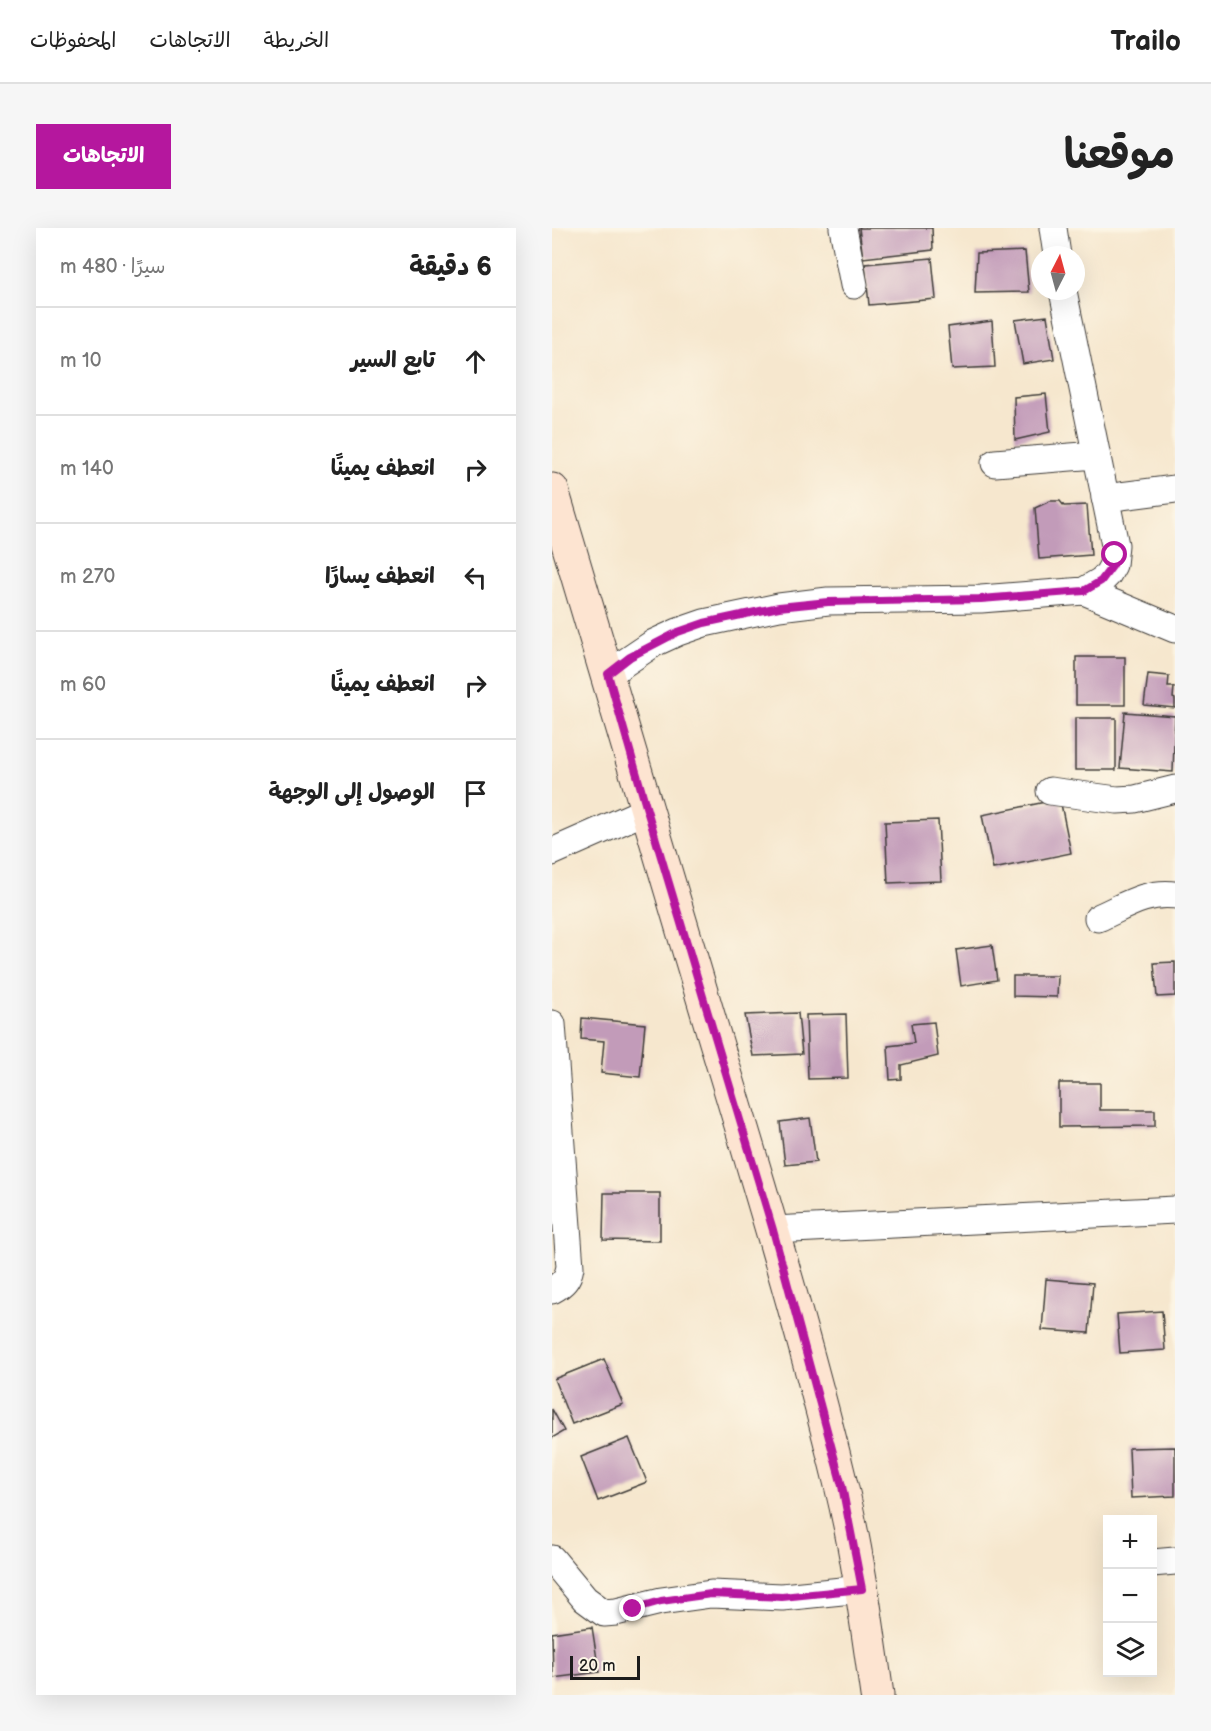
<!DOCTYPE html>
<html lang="ar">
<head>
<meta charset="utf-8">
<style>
	:root { --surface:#fff; --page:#f6f6f6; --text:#222; --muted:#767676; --line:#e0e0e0; --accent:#b5179e }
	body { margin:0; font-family:"Balsamiq Sans","Playpen Sans Arabic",sans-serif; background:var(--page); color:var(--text); direction:rtl }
	.controls { position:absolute; right:18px; bottom:18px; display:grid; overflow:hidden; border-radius:0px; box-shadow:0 6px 24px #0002 }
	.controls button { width:54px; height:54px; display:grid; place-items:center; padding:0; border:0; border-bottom:2px solid var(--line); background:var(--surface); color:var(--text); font:30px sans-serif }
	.compass { position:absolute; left:479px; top:18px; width:54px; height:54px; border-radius:50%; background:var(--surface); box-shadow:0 6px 24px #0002; rotate:6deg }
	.scale { position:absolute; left:18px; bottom:15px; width:70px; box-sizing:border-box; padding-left:6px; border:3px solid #1c1c1c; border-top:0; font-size:16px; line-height:21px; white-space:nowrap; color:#1c1c1c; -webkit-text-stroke:4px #fcf5e5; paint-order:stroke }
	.stop { position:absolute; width:18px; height:18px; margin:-14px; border:4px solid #b5179e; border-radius:50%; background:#fff }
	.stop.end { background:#b5179e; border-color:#fff; box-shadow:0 2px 6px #0008 }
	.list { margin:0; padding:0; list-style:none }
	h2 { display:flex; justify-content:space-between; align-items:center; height:78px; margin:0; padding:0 24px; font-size:26px }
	h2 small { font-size:20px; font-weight:400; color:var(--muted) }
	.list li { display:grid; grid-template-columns:39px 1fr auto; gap:18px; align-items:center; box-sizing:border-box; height:108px; padding:0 24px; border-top:2px solid var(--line) }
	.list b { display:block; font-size:22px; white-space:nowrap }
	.list em { font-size:20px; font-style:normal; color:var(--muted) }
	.icon { flex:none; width:33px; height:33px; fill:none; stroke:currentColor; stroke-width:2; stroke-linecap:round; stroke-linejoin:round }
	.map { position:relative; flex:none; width:623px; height:1467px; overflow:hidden; direction:ltr; border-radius:0px }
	header { display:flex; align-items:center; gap:36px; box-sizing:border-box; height:84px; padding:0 30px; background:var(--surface); border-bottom:2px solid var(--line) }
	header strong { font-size:28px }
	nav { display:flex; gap:33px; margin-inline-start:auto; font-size:21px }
	.intro { display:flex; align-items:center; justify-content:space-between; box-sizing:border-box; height:144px; padding:0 36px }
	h1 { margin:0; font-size:42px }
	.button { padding:15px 27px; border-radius:0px; background:var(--accent); color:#fff; font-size:21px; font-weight:700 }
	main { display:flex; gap:36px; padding:0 36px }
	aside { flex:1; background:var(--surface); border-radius:0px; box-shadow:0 6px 24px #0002 }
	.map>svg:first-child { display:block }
	.building { fill:#c29bb9 }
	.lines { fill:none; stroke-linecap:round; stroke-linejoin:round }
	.minor-casing { stroke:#3d3a37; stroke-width:29 }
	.secondary-casing { stroke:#3d3a37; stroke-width:35 }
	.minor { stroke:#fff; stroke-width:27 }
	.secondary { stroke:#fde4d1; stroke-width:33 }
	.route { stroke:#b5179e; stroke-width:8 }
</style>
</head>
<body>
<header>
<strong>Trailo</strong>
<nav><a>الخريطة</a><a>الاتجاهات</a><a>المحفوظات</a></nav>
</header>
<div class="intro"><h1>موقعنا</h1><a class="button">الاتجاهات</a></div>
<main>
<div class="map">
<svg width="623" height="1467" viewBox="0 0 623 1467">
	<rect width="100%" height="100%" fill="#fcf5e5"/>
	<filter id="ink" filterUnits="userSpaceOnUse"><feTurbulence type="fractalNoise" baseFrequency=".0167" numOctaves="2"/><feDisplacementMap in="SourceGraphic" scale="12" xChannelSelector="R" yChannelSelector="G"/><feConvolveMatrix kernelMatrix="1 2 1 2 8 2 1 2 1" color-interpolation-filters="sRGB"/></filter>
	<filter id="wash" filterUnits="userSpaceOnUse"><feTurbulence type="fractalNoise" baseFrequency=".008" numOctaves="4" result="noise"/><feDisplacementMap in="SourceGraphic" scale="24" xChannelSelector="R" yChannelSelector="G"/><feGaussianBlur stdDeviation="1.35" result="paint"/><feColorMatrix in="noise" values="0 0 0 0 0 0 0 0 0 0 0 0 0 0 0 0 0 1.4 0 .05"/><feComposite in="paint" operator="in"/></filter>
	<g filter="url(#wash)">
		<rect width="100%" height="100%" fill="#f6e7ce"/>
		<g id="blocks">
			<g class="building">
				<polygon points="307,0 380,0 381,22 311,30"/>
				<polygon points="473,23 477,64 423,65 425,25"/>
				<polygon points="380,30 384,71 317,77 313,36"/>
				<polygon points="495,88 502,131 471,136 463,92"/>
				<polygon points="440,93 443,139 400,141 396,99"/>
				<polygon points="494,166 498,204 463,212 462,169"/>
				<polygon points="498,273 508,273 512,278 535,277 539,327 487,331 483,280"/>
				<rect x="524" y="429" width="49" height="48"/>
				<polygon points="596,446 617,448 616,459 622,459 621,470 623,471 623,480 592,477"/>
				<polygon points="573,484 623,488 621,544 568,540"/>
				<rect x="523" y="490" width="41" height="52"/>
				<polygon points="508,571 519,625 441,641 430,587"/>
				<polygon points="386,592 389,653 336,655 333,594"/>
				<polygon points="440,717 445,752 409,758 404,722"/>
				<polygon points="623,734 623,768 605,769 602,735"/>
				<polygon points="461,748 506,748 505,769 461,768"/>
				<polygon points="246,785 250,826 201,828 193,787"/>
				<polygon points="294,786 296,850 256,851 254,787"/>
				<polygon points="30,790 93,796 88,849 49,845 52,813 29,811"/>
				<polygon points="382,794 386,828 349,837 349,851 338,852 336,818 362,815 359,796"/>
				<polygon points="507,855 548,855 548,882 603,882 603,898 507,899"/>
				<polygon points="258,890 264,934 233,937 228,894"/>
				<polygon points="52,965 108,965 108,1013 51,1012"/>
				<polygon points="494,1051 541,1055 537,1105 490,1102"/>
				<polygon points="610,1083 613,1122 568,1125 565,1086"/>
				<polygon points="52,1131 71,1176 20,1196 2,1151"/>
				<polygon points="0,1181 12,1203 0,1210"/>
				<polygon points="77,1210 95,1254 46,1273 29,1229"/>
				<polygon points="623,1219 623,1268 579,1270 577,1220"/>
				<polygon points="40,1399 47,1444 1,1450 0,1405"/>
			</g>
		</g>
	</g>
	<g filter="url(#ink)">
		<use href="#blocks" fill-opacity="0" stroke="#3d3a37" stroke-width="1.5"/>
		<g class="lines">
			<defs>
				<g id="minor">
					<polyline points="291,0 302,57"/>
					<polyline points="501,0 505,27"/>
					<polyline points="443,235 544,227"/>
					<polyline points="553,270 623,261"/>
					<polyline points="532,363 623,401"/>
					<polyline points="56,446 102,415 126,404 152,395 227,379 276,373 429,371 532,363 549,353 556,346 561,337 563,317 511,63"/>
					<polyline points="498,563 565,572 583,571 623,561"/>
					<polyline points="0,624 95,582"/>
					<path d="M546,690C571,679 595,663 623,667"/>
					<path d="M0,796L18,1039C16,1051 11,1056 0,1062"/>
					<polyline points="221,1002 623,982"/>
					<polyline points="0,1331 33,1371 52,1385 64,1384 109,1373 159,1366 230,1369 310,1361"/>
					<polyline points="600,1335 623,1333"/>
				</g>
				<path id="secondary" d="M0,262C55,442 107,623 161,804C206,954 252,1104 289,1257C306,1326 315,1397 325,1467"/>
			</defs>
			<use href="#minor" class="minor-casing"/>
			<use href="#secondary" class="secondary-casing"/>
			<use href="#minor" class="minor"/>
			<use href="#secondary" class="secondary"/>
		</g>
	</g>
	<g class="lines" filter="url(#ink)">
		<polyline class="route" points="81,1381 109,1373 159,1366 230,1369 310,1361 290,1258 221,1002 95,582 56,446 78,429 126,404 152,395 227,379 276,374 429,371 532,363 549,353 561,337 563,327"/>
	</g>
</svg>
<div class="controls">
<button>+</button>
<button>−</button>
<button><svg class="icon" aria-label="layers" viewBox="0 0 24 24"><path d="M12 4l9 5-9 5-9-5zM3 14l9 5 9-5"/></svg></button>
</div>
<svg class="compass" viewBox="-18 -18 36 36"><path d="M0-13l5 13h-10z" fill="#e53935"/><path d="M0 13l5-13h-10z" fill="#767676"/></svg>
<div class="scale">20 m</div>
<div class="stop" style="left:563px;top:327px"></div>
<div class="stop end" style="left:81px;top:1381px"></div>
</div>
<aside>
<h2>6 دقيقة<small>سيرًا · 480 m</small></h2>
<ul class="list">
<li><svg class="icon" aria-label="ahead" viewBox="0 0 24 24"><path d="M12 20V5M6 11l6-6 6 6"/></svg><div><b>تابع السير</b></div><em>10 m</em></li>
<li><svg class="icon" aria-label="right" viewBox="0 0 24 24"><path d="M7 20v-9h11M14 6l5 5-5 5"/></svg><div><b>انعطف يمينًا</b></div><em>140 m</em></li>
<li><svg class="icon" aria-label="left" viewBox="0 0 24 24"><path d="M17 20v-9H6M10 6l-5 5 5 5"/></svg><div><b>انعطف يسارًا</b></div><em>270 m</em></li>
<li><svg class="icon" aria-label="right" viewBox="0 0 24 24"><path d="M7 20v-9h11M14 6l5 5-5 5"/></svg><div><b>انعطف يمينًا</b></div><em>60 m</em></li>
<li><svg class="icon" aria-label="arrive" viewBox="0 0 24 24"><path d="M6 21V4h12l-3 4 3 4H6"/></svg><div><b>الوصول إلى الوجهة</b></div></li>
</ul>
</aside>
</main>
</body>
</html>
